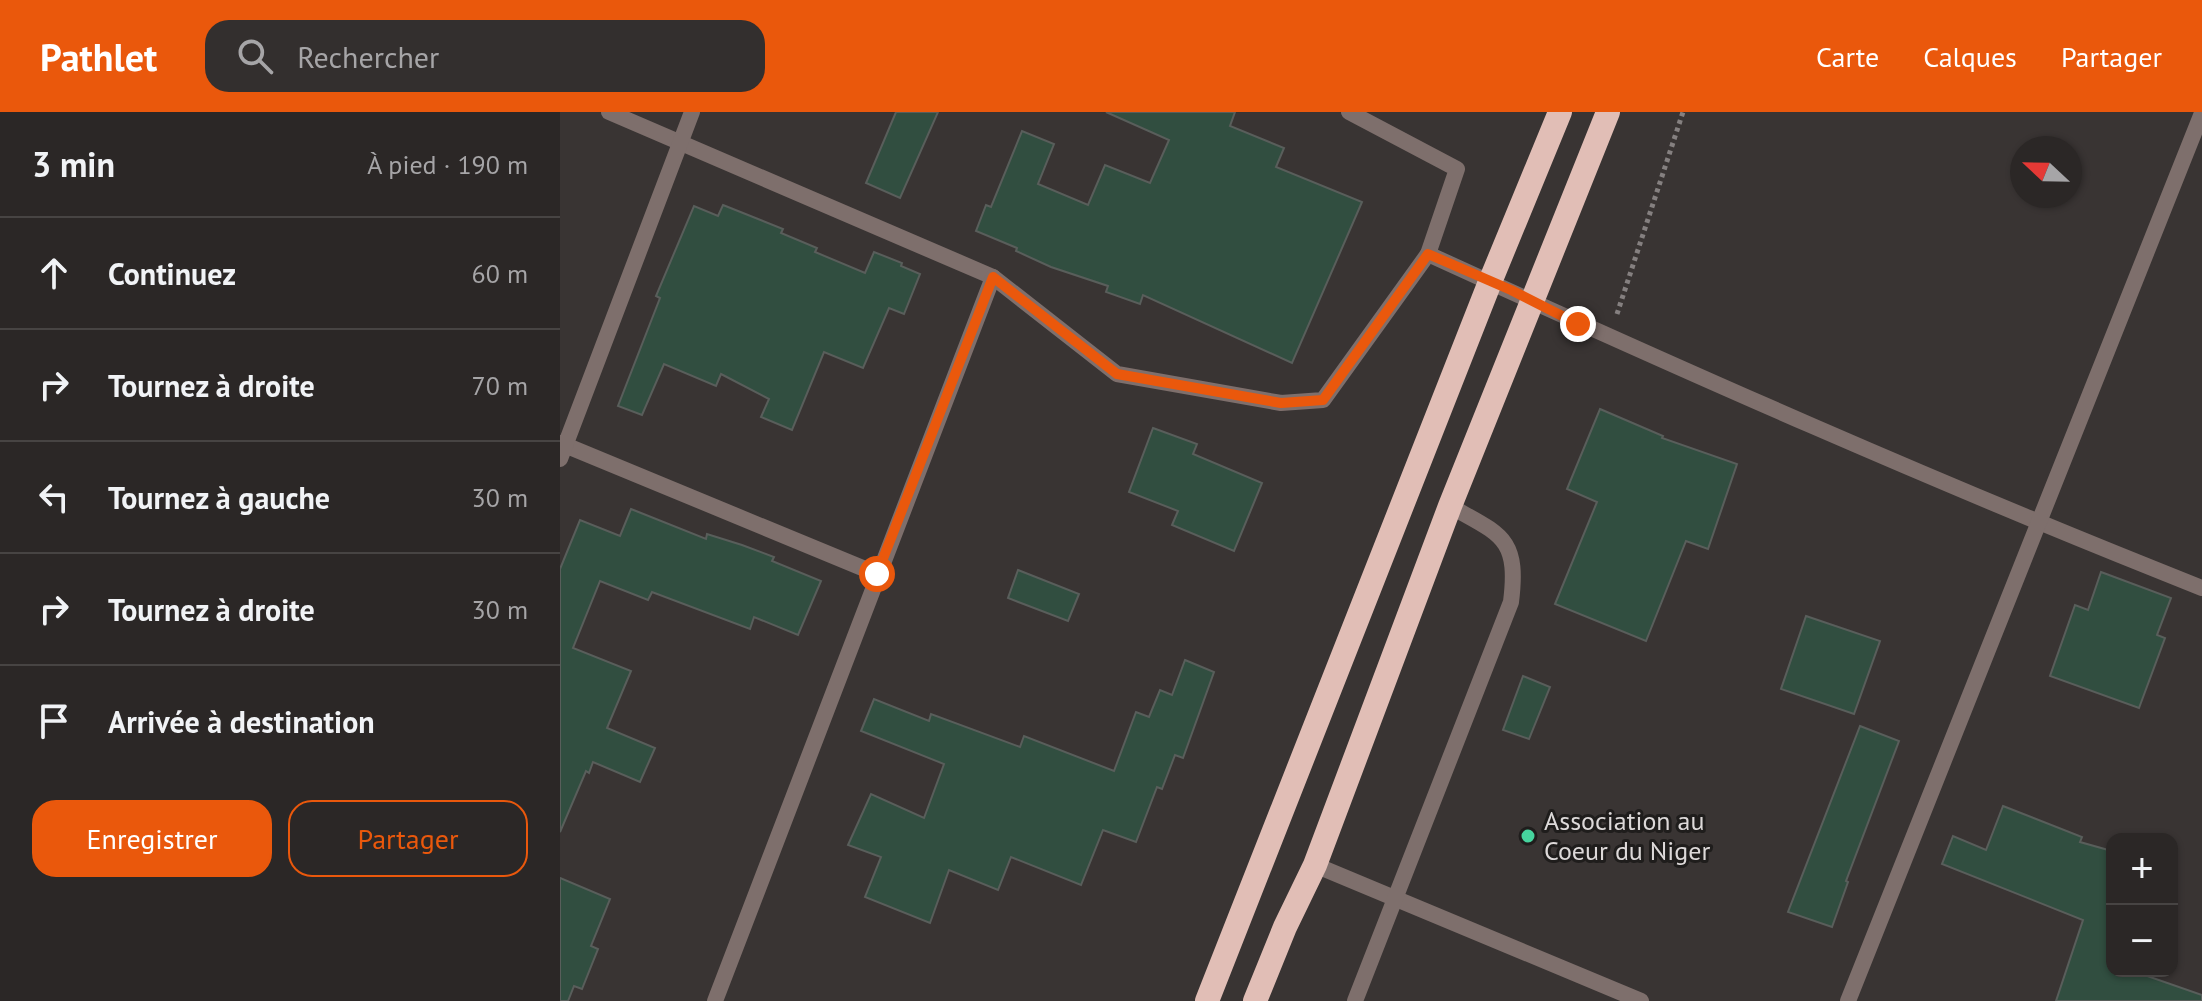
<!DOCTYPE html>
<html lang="fr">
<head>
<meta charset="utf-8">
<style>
	:root { --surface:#2b2726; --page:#332f2e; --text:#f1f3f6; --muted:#a6a5a7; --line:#474443; --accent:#ea580c }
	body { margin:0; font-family:"PT Sans",sans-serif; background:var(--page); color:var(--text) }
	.controls { position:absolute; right:24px; bottom:24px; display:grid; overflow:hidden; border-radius:16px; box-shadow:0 2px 6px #0004 }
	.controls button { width:72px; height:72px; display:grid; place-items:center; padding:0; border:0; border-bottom:2px solid var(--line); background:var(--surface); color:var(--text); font:40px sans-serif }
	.compass { position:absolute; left:1450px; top:24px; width:72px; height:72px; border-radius:50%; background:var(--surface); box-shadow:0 2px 6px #0004; rotate:292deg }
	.stop { position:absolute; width:24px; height:24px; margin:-18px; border:6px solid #ea580c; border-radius:50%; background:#fff }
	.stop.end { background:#ea580c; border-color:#fff; box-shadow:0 2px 8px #0008 }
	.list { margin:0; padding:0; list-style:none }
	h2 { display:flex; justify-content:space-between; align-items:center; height:104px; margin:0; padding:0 32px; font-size:34px }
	h2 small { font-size:26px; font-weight:400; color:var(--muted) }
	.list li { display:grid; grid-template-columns:52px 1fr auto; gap:24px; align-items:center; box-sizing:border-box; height:112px; padding:0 32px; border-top:2px solid var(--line) }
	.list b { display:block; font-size:30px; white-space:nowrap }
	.list em { font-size:26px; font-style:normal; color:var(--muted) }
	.actions { display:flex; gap:16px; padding:24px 32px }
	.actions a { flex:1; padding:18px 0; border:2px solid var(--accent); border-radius:24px; text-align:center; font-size:28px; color:var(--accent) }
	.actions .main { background:var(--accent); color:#fff }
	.icon { flex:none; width:44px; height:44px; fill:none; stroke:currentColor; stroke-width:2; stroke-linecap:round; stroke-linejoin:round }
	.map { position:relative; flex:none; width:1642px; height:889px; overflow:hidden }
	header { display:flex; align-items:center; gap:48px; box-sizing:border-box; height:112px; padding:0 40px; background:var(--accent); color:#fff }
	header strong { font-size:38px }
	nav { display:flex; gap:44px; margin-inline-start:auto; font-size:28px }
	.search { width:560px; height:72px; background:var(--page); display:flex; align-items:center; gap:20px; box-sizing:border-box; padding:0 28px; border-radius:24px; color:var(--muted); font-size:30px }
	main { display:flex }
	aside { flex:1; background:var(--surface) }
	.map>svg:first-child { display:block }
	.building { fill:#314e40; stroke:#595e5b; stroke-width:2 }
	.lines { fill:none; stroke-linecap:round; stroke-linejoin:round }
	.path { stroke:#858080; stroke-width:5; stroke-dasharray:4 4; stroke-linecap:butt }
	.street { stroke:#7e6f6c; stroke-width:16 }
	.highway { stroke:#e1beb6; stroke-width:24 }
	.route { stroke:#ea580c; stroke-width:10 }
	.poi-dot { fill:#46d49e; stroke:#1f1d1c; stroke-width:3 }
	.labels { text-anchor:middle; stroke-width:6; stroke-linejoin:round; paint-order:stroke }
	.poi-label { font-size:26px; fill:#ddd9d9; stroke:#1f1d1c; text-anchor:start }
</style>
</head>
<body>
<header>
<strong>Pathlet</strong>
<div class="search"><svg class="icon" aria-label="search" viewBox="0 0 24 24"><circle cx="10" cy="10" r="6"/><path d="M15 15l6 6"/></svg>Rechercher</div>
<nav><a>Carte</a><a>Calques</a><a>Partager</a></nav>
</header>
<main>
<aside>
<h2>3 min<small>À pied · 190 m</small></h2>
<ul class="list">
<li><svg class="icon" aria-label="ahead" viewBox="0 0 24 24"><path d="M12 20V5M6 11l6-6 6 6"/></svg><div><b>Continuez</b></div><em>60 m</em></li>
<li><svg class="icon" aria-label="right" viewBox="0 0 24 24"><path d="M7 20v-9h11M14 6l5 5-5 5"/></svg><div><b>Tournez à droite</b></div><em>70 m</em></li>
<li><svg class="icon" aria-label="left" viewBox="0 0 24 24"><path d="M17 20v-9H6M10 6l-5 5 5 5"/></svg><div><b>Tournez à gauche</b></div><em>30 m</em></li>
<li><svg class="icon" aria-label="right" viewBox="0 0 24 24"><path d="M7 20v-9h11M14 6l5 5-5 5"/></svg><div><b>Tournez à droite</b></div><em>30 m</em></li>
<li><svg class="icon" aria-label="arrive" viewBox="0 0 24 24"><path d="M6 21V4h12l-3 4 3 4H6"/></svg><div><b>Arrivée à destination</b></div></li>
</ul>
<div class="actions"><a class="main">Enregistrer</a><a>Partager</a></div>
</aside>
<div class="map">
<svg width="1642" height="889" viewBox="0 0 1642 889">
	<rect width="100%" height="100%" fill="#393433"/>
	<g class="building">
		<polygon points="336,0 378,0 340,86 306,71"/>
		<polygon points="546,0 675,0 670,14 724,36 716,55 802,90 732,251 583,183 580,192 546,180 548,174 491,155 456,139 457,136 416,119 426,93 431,95 462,19 494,32 478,72 528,93 545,53 590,71 609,28"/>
		<polygon points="163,93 223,117 221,121 257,136 255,140 305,161 314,140 342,151 341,154 360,162 344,202 329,196 303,256 264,240 232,318 201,305 209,287 161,262 156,274 104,252 82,303 58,294 100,186 96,184 134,94 158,104"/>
		<polygon points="1040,297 1103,324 1102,326 1177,352 1148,437 1126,429 1086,529 995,492 1037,390 1007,377"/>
		<polygon points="593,316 637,332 633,342 702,371 674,439 612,413 618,399 569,380"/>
		<polygon points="71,397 146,427 147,422 182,433 214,445 212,449 261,469 238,523 194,505 190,517 92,480 88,488 40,469 13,536 71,559 47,616 95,636 80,670 33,650 29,661 26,659 0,720 0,457 20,408 60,424"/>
		<polygon points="458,458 519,482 508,509 448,486"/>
		<polygon points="1541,460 1611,486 1597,523 1605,526 1579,596 1490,564 1515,493 1528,498"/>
		<polygon points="1246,504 1320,529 1294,602 1221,577"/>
		<polygon points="625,548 654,560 623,646 615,643 602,677 597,675 576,730 543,718 521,773 451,745 438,778 389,758 370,811 305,785 321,745 288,733 311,682 364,706 384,652 301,619 314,587 369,609 371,602 460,635 464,624 554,659 576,600 589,605 600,578 612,583"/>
		<polygon points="963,564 990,575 969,627 943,618"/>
		<polygon points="1300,614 1339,629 1286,769 1288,770 1272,815 1228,800"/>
		<polygon points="1443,694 1522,725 1520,730 1552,739 1552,859 1573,859 1642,883 1642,889 1496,889 1523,808 1382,752 1393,724 1426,738"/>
		<polygon points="0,766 50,787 31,834 38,837 22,877 14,874 8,889 0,889"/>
	</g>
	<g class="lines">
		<polyline class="path" points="1057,202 1123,0"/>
		<g class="street">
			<polyline points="49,0 433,165 557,262 721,291 763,288 868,142"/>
			<path d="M789,0L897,57L868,142C1124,259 1381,373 1642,476"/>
			<polyline points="0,331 317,462"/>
			<polyline points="0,347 132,0"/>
			<polyline points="755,753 1081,889"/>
			<polyline points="155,889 433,165"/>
			<path d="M795,889L951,490C959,425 941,423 890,394"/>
			<polyline points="1288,889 1642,1"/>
		</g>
		<g class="highway">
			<polyline points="647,889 930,170 1000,0"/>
			<polyline points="695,889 725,815 755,753 890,394 1048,0"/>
		</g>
	</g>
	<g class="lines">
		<polyline class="route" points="317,462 433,165 557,262 721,291 763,288 868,142 951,178 1018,212"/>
	</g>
	<circle class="poi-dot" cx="968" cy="724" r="8"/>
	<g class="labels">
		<g class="poi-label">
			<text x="984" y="718">Association au<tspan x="984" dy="30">Coeur du Niger</tspan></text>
		</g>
	</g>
</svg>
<div class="controls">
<button>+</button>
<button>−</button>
</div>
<svg class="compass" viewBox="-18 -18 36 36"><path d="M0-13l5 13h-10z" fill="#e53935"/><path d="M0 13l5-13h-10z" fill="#a6a5a7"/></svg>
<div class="stop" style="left:317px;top:462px"></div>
<div class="stop end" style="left:1018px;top:212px"></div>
</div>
</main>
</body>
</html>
